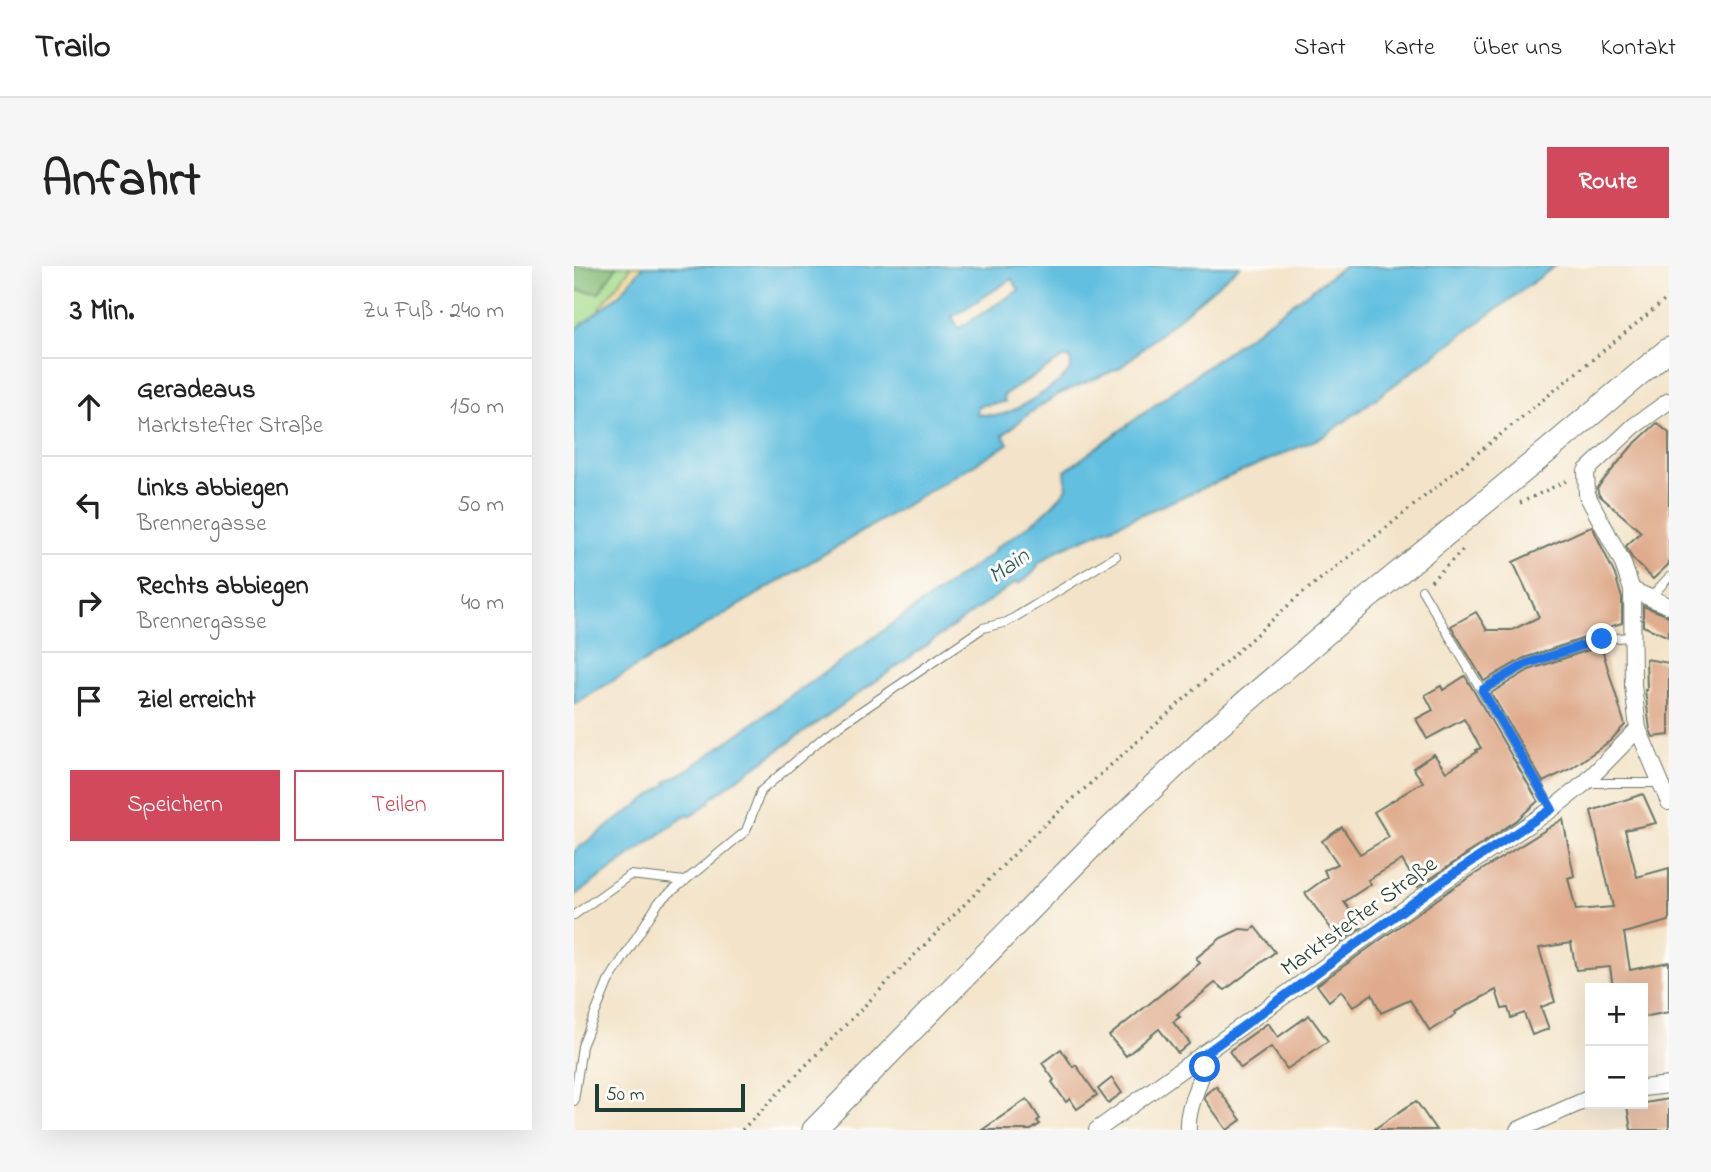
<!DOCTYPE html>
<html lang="de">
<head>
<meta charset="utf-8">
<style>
	:root { --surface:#fff; --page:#f6f6f6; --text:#222; --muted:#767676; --line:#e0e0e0; --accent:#d1495b }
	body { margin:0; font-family:"Indie Flower",sans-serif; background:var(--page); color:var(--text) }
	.controls { position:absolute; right:21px; bottom:21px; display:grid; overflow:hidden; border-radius:0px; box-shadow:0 7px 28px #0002 }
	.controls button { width:63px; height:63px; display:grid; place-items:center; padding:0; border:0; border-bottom:2px solid var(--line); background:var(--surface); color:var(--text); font:35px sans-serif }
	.scale { position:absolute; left:21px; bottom:18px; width:150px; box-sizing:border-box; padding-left:7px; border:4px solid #1f3d34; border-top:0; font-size:19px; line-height:24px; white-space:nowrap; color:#1f3d34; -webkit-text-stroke:5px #fdfcf7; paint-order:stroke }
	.stop { position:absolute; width:21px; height:21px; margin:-16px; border:5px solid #1a73e8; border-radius:50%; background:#fff }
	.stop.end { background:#1a73e8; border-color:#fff; box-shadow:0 2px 7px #0008 }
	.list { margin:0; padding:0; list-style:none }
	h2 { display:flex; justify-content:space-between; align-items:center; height:91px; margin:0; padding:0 28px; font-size:30px }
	h2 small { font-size:23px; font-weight:400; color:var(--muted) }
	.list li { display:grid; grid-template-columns:46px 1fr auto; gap:21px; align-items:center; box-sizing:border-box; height:98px; padding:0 28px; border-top:2px solid var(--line) }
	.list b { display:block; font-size:26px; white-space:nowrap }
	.list p { margin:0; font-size:23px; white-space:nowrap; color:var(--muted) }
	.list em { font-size:23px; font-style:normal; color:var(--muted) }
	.actions { display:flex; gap:14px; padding:21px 28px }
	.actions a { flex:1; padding:16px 0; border:2px solid var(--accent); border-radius:0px; text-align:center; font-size:24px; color:var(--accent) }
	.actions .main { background:var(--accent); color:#fff }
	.icon { flex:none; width:38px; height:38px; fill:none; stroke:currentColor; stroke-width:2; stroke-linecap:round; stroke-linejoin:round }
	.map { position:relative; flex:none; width:1095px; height:864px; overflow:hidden; border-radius:0px }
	header { display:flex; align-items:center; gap:42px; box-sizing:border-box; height:98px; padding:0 35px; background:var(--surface); border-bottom:2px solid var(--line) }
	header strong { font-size:33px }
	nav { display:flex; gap:38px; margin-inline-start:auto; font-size:24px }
	.intro { display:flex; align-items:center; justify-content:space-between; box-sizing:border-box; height:168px; padding:0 42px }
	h1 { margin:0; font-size:49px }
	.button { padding:18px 32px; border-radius:0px; background:var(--accent); color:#fff; font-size:24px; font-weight:700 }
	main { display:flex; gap:42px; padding:0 42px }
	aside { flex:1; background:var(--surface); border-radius:0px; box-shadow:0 7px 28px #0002 }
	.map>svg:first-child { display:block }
	.green { fill:#a7dc8d; stroke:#638c60; stroke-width:2 }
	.forest { fill:#85bc78; stroke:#527c56; stroke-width:2 }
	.sand { fill:#eeda9e; stroke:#868c69; stroke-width:2 }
	.water { fill:#62bfe0; stroke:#407e8a; stroke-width:2; fill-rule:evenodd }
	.building { fill:#dfab8c }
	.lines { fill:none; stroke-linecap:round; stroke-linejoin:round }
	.lane-casing { stroke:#697768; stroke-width:10 }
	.street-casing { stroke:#697768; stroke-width:18 }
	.secondary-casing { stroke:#697768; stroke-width:25 }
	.path { stroke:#697768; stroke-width:3.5; stroke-dasharray:2 5; stroke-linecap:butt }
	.lane { stroke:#fff; stroke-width:8 }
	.street { stroke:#fff; stroke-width:16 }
	.secondary { stroke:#fff; stroke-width:23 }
	.route { stroke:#1a73e8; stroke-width:9 }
	.labels { text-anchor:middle; stroke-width:6; stroke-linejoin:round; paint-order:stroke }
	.street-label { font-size:23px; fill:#1f3d34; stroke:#fdfcf7 }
	.water-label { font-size:24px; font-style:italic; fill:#305e5f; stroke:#fdfcf7 }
</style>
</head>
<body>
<header>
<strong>Trailo</strong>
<nav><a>Start</a><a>Karte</a><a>Über uns</a><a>Kontakt</a></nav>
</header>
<div class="intro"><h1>Anfahrt</h1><a class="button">Route</a></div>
<main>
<aside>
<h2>3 Min.<small>Zu Fuß · 240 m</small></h2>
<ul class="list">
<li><svg class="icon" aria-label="ahead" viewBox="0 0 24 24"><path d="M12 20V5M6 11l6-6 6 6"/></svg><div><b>Geradeaus</b><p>Marktstefter Straße</p></div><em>150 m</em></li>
<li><svg class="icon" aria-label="left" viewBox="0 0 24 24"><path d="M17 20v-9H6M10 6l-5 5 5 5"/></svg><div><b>Links abbiegen</b><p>Brennergasse</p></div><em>50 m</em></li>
<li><svg class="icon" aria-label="right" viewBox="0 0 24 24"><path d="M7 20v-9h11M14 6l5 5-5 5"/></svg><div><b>Rechts abbiegen</b><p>Brennergasse</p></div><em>40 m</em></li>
<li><svg class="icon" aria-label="arrive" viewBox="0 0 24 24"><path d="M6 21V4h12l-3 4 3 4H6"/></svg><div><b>Ziel erreicht</b></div></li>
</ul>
<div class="actions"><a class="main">Speichern</a><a>Teilen</a></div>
</aside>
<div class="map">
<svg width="1095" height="864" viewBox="0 0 1095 864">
	<rect width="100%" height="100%" fill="#fdfcf7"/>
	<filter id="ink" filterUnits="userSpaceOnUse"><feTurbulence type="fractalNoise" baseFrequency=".0143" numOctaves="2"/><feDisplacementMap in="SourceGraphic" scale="14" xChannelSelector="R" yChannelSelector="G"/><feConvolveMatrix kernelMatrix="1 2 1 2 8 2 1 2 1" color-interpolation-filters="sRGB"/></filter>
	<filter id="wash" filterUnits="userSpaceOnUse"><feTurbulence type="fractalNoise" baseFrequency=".00686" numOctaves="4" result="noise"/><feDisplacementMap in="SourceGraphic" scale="28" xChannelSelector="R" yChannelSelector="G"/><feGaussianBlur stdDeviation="1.57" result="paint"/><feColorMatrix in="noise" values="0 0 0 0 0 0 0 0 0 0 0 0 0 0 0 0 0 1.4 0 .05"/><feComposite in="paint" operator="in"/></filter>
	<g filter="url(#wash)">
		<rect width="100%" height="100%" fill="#f3e3c8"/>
		<polygon class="green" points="43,0 58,0 26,43 28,45 0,65 0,24 25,26"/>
		<polygon class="forest" points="0,0 43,0 25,27 0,24"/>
		<polygon class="sand" points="58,0 70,0 45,29 28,45 25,43"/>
		<g class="water">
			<path d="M70,0H666L546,102L485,128L456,147L429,169L434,178L0,438V65L45,29ZM438,13L445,24L385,62L378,51ZM489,92H496C497,96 498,99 496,103C491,116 439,147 425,149C418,150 410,149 403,148L404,140L431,136L429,130Z"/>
			<path d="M770,0H981L751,170L484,284L464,298C462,307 452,313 444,318L442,316L137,532L136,536L117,550L114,548L0,630V585L93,518L92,516L115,503L421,285L420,283C448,264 472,251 493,222L491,205Z"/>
		</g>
		<g id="blocks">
			<g class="building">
				<polygon points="1083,157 1095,167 1095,298 1079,313 1058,292 1052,280 1067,266 1025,229 1023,222 1058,180"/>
				<polygon points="1018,260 1041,309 1048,332 1048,357 1022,365 1023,368 950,392 910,415 877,360 902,346 913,364 938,364 965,351 939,296"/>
				<polygon points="1069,340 1095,350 1095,371 1069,360"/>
				<polygon points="1027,380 1051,459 1036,475 998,502 969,516 917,427 955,404"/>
				<polygon points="1072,393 1095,397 1095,469 1079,471 1076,464 1071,424 1073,424"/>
				<polygon points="891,410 964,535 943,554 844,621 828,594 794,614 797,618 770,636 788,661 767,676 731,627 753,611 750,604 764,598 748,575 768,561 786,588 815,571 800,546 849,516 839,502 860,488 872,506 903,486 902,484 907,482 890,453 853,473 842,453 859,444 851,429 867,420 869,424"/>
				<polygon points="1069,528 1082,557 1051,564 1063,611 1095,602 1095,655 1050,667 1056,704 1095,696 1095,746 1069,751 1069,722 1039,722 1036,701 1002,704 997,677 965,682 981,736 967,741 975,763 958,769 950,747 937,752 934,742 928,743 922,724 881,746 882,748 856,765 836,734 807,747 798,728 779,741 767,725 755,735 743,719 879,622 989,553 1000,610 994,612 1002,644 1039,641 1017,545"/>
				<polygon points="681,661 701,686 651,724 641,717 603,748 606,751 599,756 616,777 604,787 585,763 552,790 535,770 626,697 622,692 647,672 666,663 677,664"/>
				<polygon points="735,749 754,775 713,803 697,781 667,802 655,785 694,757 704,771"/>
				<polygon points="487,783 499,801 502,799 523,829 503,843 496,833 492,836 478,816 480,814 468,797"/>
				<polygon points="538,812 548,827 534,837 524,823"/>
				<polygon points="642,820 667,854 653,864 630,832 632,828"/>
				<polygon points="453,833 466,853 463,855 466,858 457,864 408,864"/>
				<polygon points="1095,833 1095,864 1057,864 1053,840"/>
				<polygon points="842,835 862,864 799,864 831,842"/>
			</g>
		</g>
	</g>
	<g filter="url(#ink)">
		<use href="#blocks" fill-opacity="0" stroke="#697768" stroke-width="2"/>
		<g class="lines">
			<defs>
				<g id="lane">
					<polyline points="848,324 978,543"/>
					<polyline points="1076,332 1095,311"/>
					<polyline points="908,424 952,398 1028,373 1057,371"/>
					<polyline points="1014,517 1088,517"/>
					<polyline points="0,649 56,609 111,615"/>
					<polyline points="0,835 8,780 34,716 85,636 172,565 187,525 252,469 409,362 433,356 542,290"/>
				</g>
				<g id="street">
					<polyline points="1095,135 1060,160 1012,205 1013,229 1048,295 1058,324 1059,419 1064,463 1095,536"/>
					<polyline points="1058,324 1095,340"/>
					<polyline points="1069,822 1095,819"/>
					<polyline points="523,864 873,613 978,543 1011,517 1064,463"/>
					<path d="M614,864C612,838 630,814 632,787"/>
					<polyline points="944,864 1016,832"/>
				</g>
				<polyline id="secondary" points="240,864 525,573 639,464 790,335 959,197 1095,83"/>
			</defs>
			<use href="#lane" class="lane-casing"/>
			<use href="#street" class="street-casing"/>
			<use href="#secondary" class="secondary-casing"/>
			<g class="path">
				<polyline points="946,237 996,213"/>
				<polyline points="857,315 892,281"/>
				<polyline points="168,864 459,569 726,329 807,266 1095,31"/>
			</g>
			<use href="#lane" class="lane"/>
			<use href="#street" class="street"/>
			<use href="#secondary" class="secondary"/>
		</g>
	</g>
	<g class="lines" filter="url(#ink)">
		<polyline class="route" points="631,801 632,787 873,612 978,543 908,424 952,398 1028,373"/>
	</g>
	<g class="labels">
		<g class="street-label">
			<text transform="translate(784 649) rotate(-36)" y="8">Marktstefter Straße</text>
		</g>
		<g class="water-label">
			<text transform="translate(434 299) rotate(-35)" y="8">Main</text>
		</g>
	</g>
</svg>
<div class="controls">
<button>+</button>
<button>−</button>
</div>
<div class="scale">50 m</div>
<div class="stop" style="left:631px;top:801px"></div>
<div class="stop end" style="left:1028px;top:373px"></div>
</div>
</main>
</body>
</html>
